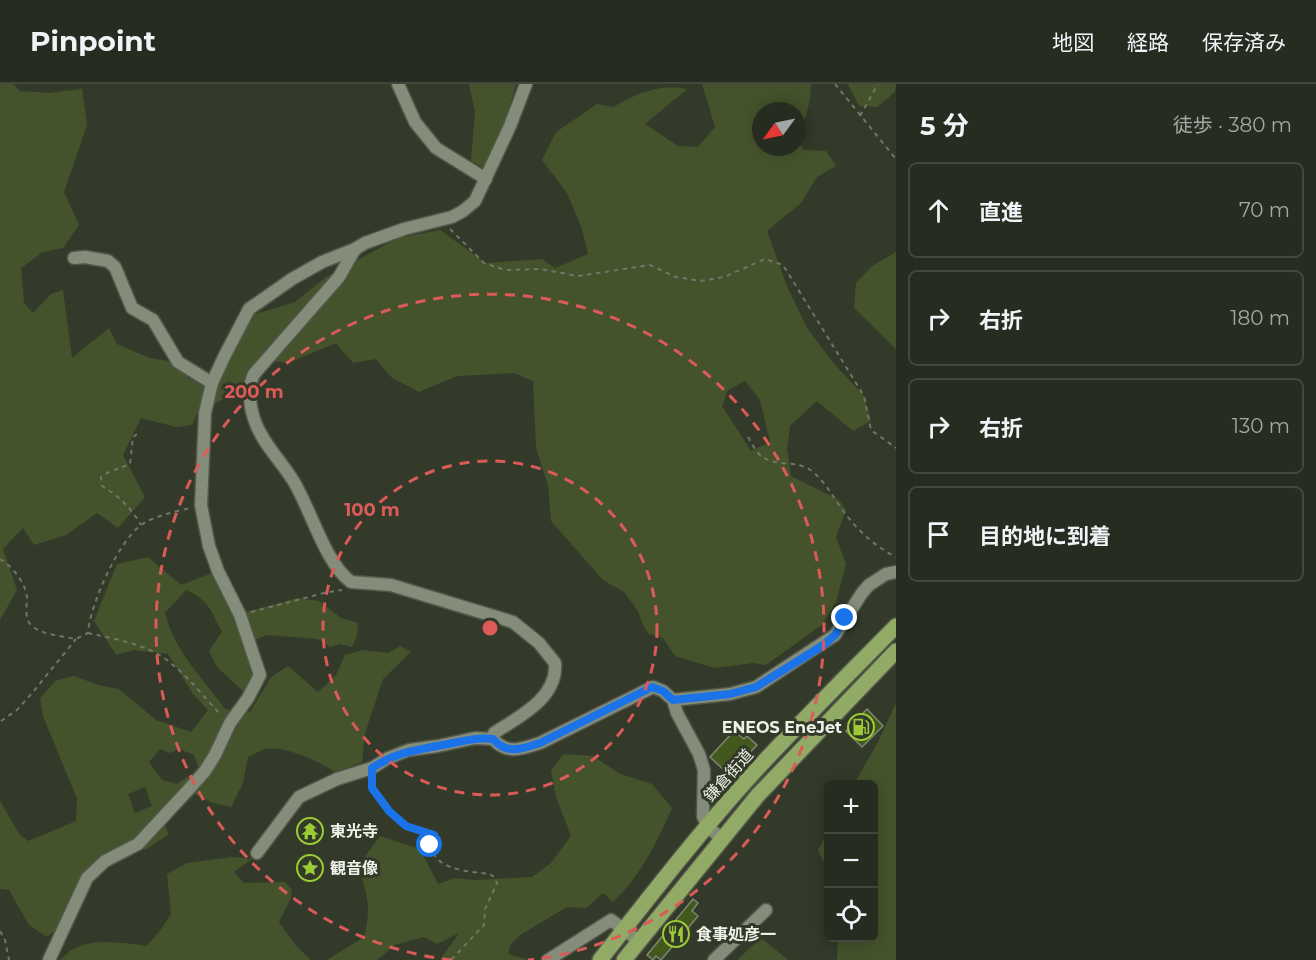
<!DOCTYPE html>
<html lang="ja">
<head>
<meta charset="utf-8">
<style>
	:root { --surface:#262c20; --page:#2e3429; --text:#f1f3f6; --muted:#a4a7a5; --line:#42483e }
	body { margin:0; font-family:Montserrat,"Noto Sans JP",sans-serif; background:var(--page); color:var(--text) }
	.controls { position:absolute; right:18px; bottom:18px; display:grid; overflow:hidden; border-radius:9px; box-shadow:0 3px 15px #0003 }
	.controls button { width:54px; height:54px; display:grid; place-items:center; padding:0; border:0; border-bottom:2px solid var(--line); background:var(--surface); color:var(--text); font:30px sans-serif }
	.compass { position:absolute; left:752px; top:18px; width:54px; height:54px; border-radius:50%; background:var(--surface); box-shadow:0 3px 15px #0003; rotate:237deg }
	.stop { position:absolute; width:18px; height:18px; margin:-14px; border:4px solid #1a73e8; border-radius:50%; background:#fff }
	.stop.end { background:#1a73e8; border-color:#fff; box-shadow:0 2px 6px #0008 }
	.list { margin:0; padding:0; list-style:none }
	h2 { display:flex; justify-content:space-between; align-items:center; height:78px; margin:0; padding:0 24px; font-size:26px }
	h2 small { font-size:20px; font-weight:400; color:var(--muted) }
	.list li { display:grid; grid-template-columns:39px 1fr auto; gap:18px; align-items:center; box-sizing:border-box; height:96px; margin:0 12px 12px; padding:0 12px; border:2px solid var(--line); border-radius:9px }
	.list b { display:block; font-size:22px; white-space:nowrap }
	.list em { font-size:20px; font-style:normal; color:var(--muted) }
	.icon { flex:none; width:33px; height:33px; fill:none; stroke:currentColor; stroke-width:2; stroke-linecap:round; stroke-linejoin:round }
	.map { position:relative; flex:none; width:896px; height:876px; overflow:hidden }
	header { display:flex; align-items:center; gap:36px; box-sizing:border-box; height:84px; padding:0 30px; background:var(--surface); border-bottom:2px solid var(--line) }
	header strong { font-size:28px }
	nav { display:flex; gap:33px; margin-inline-start:auto; font-size:21px }
	main { display:flex }
	aside { flex:1; background:var(--surface) }
	.map>svg:first-child { display:block }
	.green { fill:#44532c; fill-rule:evenodd }
	.building { fill:#43581d; stroke:#7e8574; stroke-width:1.5 }
	.lines { fill:none; stroke-linecap:round; stroke-linejoin:round }
	.minor-casing { stroke:#52574a; stroke-width:15 }
	.major-casing { stroke:#52574a; stroke-width:18 }
	.path { stroke:#707668; stroke-width:2; stroke-dasharray:4.5 4.5; stroke-linecap:butt }
	.minor { stroke:#848c7a; stroke-width:12 }
	.major { stroke:#91ab66; stroke-width:15 }
	.route { stroke:#1a73e8; stroke-width:8 }
	.ring { fill:none; stroke:#dc5a58; stroke-width:3; stroke-dasharray:10 8 }
	.labels { text-anchor:middle; stroke-width:6; stroke-linejoin:round; paint-order:stroke }
	.poi-label { font-size:16px; font-weight:bold; fill:#eef2e8; stroke:#333a2a; text-anchor:start }
	.street-label { font-size:16px; fill:#eef2e8; stroke:#333a2a }
	.centre { fill:#dc5a58; stroke:#333a2a; stroke-width:3 }
	.ring-label { font-size:18px; text-anchor:middle; font-weight:bold; fill:#dc5a58; stroke:#333a2a; stroke-width:6; stroke-linejoin:round; paint-order:stroke }
</style>
</head>
<body>
<header>
<strong>Pinpoint</strong>
<nav><a>地図</a><a>経路</a><a>保存済み</a></nav>
</header>
<main>
<div class="map">
<svg width="896" height="876" viewBox="0 0 896 876">
	<rect width="100%" height="100%" fill="#333a2a"/>
	<g class="green">
		<path d="M0,0H13L20,7L48,9L82,5L87,41L64,108L79,141L63,164L43,168L21,184L24,219L33,229L51,210L63,206L72,274L109,244L117,260L150,274L169,277L190,295L202,301L233,267L249,232L295,218L326,193L398,154L440,146L486,179L542,175L555,184L588,170L582,145L567,109L542,76L556,48L597,20L613,23C639,9 657,0 687,5L645,40L678,62L698,63L715,43L702,0H811C811,20 805,36 797,54V27H761V63H797V55L804,66L826,67L836,82L817,93L801,119L767,147L786,200L807,244L835,281L864,312L871,337L853,347L817,317L790,342L787,365L791,392L839,416L846,426L836,453L846,480L836,518L823,540L766,581L753,579L715,584L675,572L663,554L649,550L643,541L638,527L624,508L603,496L551,437L548,401L536,364L533,297L514,289L457,292L419,308L391,293L376,275L353,279L336,259L288,279L267,276L257,306L227,314L198,327L192,341L176,343L141,334L123,371L145,413L118,444L97,429L66,451L34,461L23,444L3,465L17,506L0,536ZM745,297L760,316L770,358L751,367L722,322L728,306Z"/>
		<polygon points="469,0 516,0 505,38 487,85 471,77 475,28"/>
		<polygon points="848,0 896,0 895,8 877,23 859,22"/>
		<polygon points="896,168 896,265 854,224 856,199 872,182"/>
		<path d="M148,473L181,501L212,489L235,531L298,514L319,517L341,534L358,539L357,552L352,563L340,560L330,563L318,555L267,551L247,559L255,588L244,608L217,583L209,567L222,548C210,526 210,517 186,506L165,529C175,568 202,593 225,625L250,628L271,593L288,582L318,608L336,591L345,571L362,566L388,569L400,562L411,568L383,595L365,649L362,678L335,688C318,677 286,662 266,665C260,666 253,671 248,673L243,699L231,723L213,719L194,710L184,718L160,731L169,750L145,766L133,758L96,778L74,809L59,843L47,853L29,841L9,806L0,805V717L20,751L28,757L76,737L77,715L43,632L40,614L55,597L74,592L98,601L119,605L156,636L191,648L208,626L193,610L168,570L134,566L116,571L94,537L117,480ZM160,665L170,669L179,665L194,671L199,685L177,700L162,696L149,678ZM145,703L152,722L135,729L128,710Z"/>
		<polygon points="896,619 896,876 837,876 838,854 874,854 874,700 854,700 878,658"/>
		<path d="M563,670L593,672L620,690L652,700L672,724C658,757 639,794 613,818L603,809L586,824L567,823L520,851L511,860L508,870L528,876H440L459,849L437,860L424,853L395,861L377,876H327L364,853C372,823 367,810 358,782L380,752L420,765L438,800L454,794L475,796L532,793L551,779L571,752L556,713L551,687Z"/>
		<polygon points="828,747 828,786 818,766"/>
		<path d="M232,773L252,775L234,788L244,799L285,798L292,806L290,816L279,838L296,862L311,876H60C65,872 70,866 75,864C98,854 123,859 146,862L160,847L171,830L167,790L187,779Z"/>
		<polygon points="761,854 788,876 737,876"/>
	</g>
	<g class="building">
		<polygon points="867,625 883,642 862,663 846,647"/>
		<polygon points="734,647 744,655 747,652 757,661 729,691 710,673"/>
		<polygon points="693,815 698,819 692,827 698,832 661,876 656,872 653,876 647,871"/>
	</g>
	<g class="lines">
		<defs>
			<g id="minor">
				<polyline points="398,0 415,38 436,64 486,95"/>
				<path d="M355,165L339,193L254,290C247,304 250,326 256,340C264,361 282,378 294,398C311,426 325,479 351,498L391,501L513,538L539,559L555,579C558,614 519,633 494,649L493,655C507,671 521,665 540,659L653,603L663,607L673,616L677,629L699,670L704,686L703,732L707,742L722,755"/>
				<polyline points="74,174 85,173 108,177 115,183 132,224 153,236 178,278 212,299"/>
				<polyline points="673,616 730,610 756,603 835,551 862,509 869,501 886,490 896,488"/>
				<polyline points="257,769 299,713 337,695 372,684 388,674 409,666 438,662 475,654 493,655"/>
				<polyline points="49,876 87,794 105,777 138,760 189,705 205,687 215,671 230,639 248,614 260,591 240,531 218,487 209,462 201,421 205,329 212,299 224,273 249,225 292,195 322,178 355,165 365,159 404,145 452,133 463,127 475,117 510,42 526,0"/>
				<polyline points="548,876 611,836 639,857"/>
				<polyline points="714,876 766,826"/>
			</g>
			<g id="major">
				<path d="M600,876C648,815 695,754 747,696C795,643 846,593 896,542"/>
				<polyline points="624,876 758,711 896,567"/>
			</g>
		</defs>
		<use href="#minor" class="minor-casing"/>
		<use href="#major" class="major-casing"/>
		<g class="path">
			<polyline points="835,0 896,75"/>
			<polyline points="860,32 878,0"/>
			<polyline points="450,145 484,179 505,186 540,185 578,192 650,181 676,193 700,197 724,193 765,175 783,181 864,312 871,346 896,364"/>
			<path d="M137,350L133,353L130,380L109,388L101,393L102,402C119,412 131,424 141,441"/>
			<path d="M748,353C751,358 754,364 758,369C772,385 797,374 813,388C825,398 832,411 841,424C857,446 873,461 896,473"/>
			<path d="M0,475C13,483 25,498 27,513C27,522 24,534 31,541C41,551 62,552 76,555L88,549C90,521 118,458 141,441C153,432 175,428 190,424"/>
			<polyline points="251,528 324,509 342,506"/>
			<path d="M88,549C110,554 135,558 156,569C181,583 201,610 221,631"/>
			<polyline points="1,637 17,626 33,608 76,555"/>
			<path d="M370,695C374,725 408,744 434,751C423,786 467,787 490,790L494,793L497,799L485,825L484,841L451,876"/>
			<polyline points="0,847 5,856 9,876"/>
		</g>
		<use href="#minor" class="minor"/>
		<use href="#major" class="major"/>
	</g>
	<g class="lines">
		<path class="route" d="M430,761L434,751L406,742L389,727L372,704V684C398,668 408,668 437,662C457,659 473,653 493,655C507,671 521,665 540,659L652,603L663,607L673,616L730,610L756,603L825,560L835,551L845,534"/>
	</g>
	<g class="ring">
		<circle cx="490" cy="544" r="167"/>
		<path d="M452 876A334 334 0 1 1 528 876"/>
	</g>
	<defs>
		<symbol id="fuel-ring" viewBox="-11 -11 22 22"><circle r="9.5" fill="#333a2a" stroke="#9acb34" stroke-width="1.5"/><path d="M-5.5-6h7V0h2V4h1.3V-2.5L3-4.5l.8-.8L6-3V5H2.5V1h-1V6h-7ZM-4.2-4.7v3.2H.2V-4.7Z" fill="#9acb34"/></symbol>
		<symbol id="temple-ring" viewBox="-11 -11 22 22"><circle r="9.5" fill="#333a2a" stroke="#9acb34" stroke-width="1.5"/><path d="M0-6L5-2H3V0L6.5 2.5H4V6H1.5V3h-3V6H-4V2.5H-6.5L-3 0V-2H-5Z" fill="#9acb34"/></symbol>
		<symbol id="sight-ring" viewBox="-11 -11 22 22"><circle r="9.5" fill="#333a2a" stroke="#9acb34" stroke-width="1.5"/><path d="M0-6L1.8-2.2L6-1.7L2.9 1.2L3.7 5.4L0 3.3L-3.7 5.4L-2.9 1.2L-6-1.7L-1.8-2.2Z" fill="#9acb34"/></symbol>
		<symbol id="restaurant-ring" viewBox="-11 -11 22 22"><circle r="9.5" fill="#333a2a" stroke="#9acb34" stroke-width="1.5"/><path d="M-5-6h1v4h1v-4h1v4h1v-4h1v5L-1.5 .5V6h-2V.5L-5-1ZM5-6V6H3V1.5H1.5Q1.5-4 5-6Z" fill="#9acb34"/></symbol>
	</defs>
	<g fill-rule="evenodd">
		<use href="#fuel-ring" x="846" y="628" width="30" height="30"/>
		<use href="#temple-ring" x="295" y="732" width="30" height="30"/>
		<use href="#sight-ring" x="295" y="769" width="30" height="30"/>
		<use href="#restaurant-ring" x="661" y="835" width="30" height="30"/>
	</g>
	<g class="labels">
		<g class="poi-label">
			<text x="842" y="649" text-anchor="end">ENEOS EneJet</text>
			<text x="330" y="753">東光寺</text>
			<text x="330" y="790">観音像</text>
			<text x="696" y="856">食事処彦一</text>
		</g>
		<g class="street-label">
			<text transform="translate(728 691) rotate(-48)" y="6">鎌倉街道</text>
		</g>
	</g>
	<circle cx="490" cy="544" r="9" class="centre"/>
	<g class="ring-label">
		<text x="254" y="314">200 m</text>
		<text x="372" y="432">100 m</text>
	</g>
</svg>
<div class="controls">
<button>+</button>
<button>−</button>
<button><svg class="icon" aria-label="locate" viewBox="0 0 24 24"><circle cx="12" cy="12" r="6"/><path d="M12 2v4M12 18v4M2 12h4M18 12h4"/></svg></button>
</div>
<svg class="compass" viewBox="-18 -18 36 36"><path d="M0-13l5 13h-10z" fill="#e53935"/><path d="M0 13l5-13h-10z" fill="#a4a7a5"/></svg>
<div class="stop" style="left:430px;top:761px"></div>
<div class="stop end" style="left:845px;top:534px"></div>
</div>
<aside>
<h2>5 分<small>徒歩 · 380 m</small></h2>
<ul class="list">
<li><svg class="icon" aria-label="ahead" viewBox="0 0 24 24"><path d="M12 20V5M6 11l6-6 6 6"/></svg><div><b>直進</b></div><em>70 m</em></li>
<li><svg class="icon" aria-label="right" viewBox="0 0 24 24"><path d="M7 20v-9h11M14 6l5 5-5 5"/></svg><div><b>右折</b></div><em>180 m</em></li>
<li><svg class="icon" aria-label="right" viewBox="0 0 24 24"><path d="M7 20v-9h11M14 6l5 5-5 5"/></svg><div><b>右折</b></div><em>130 m</em></li>
<li><svg class="icon" aria-label="arrive" viewBox="0 0 24 24"><path d="M6 21V4h12l-3 4 3 4H6"/></svg><div><b>目的地に到着</b></div></li>
</ul>
</aside>
</main>
</body>
</html>
